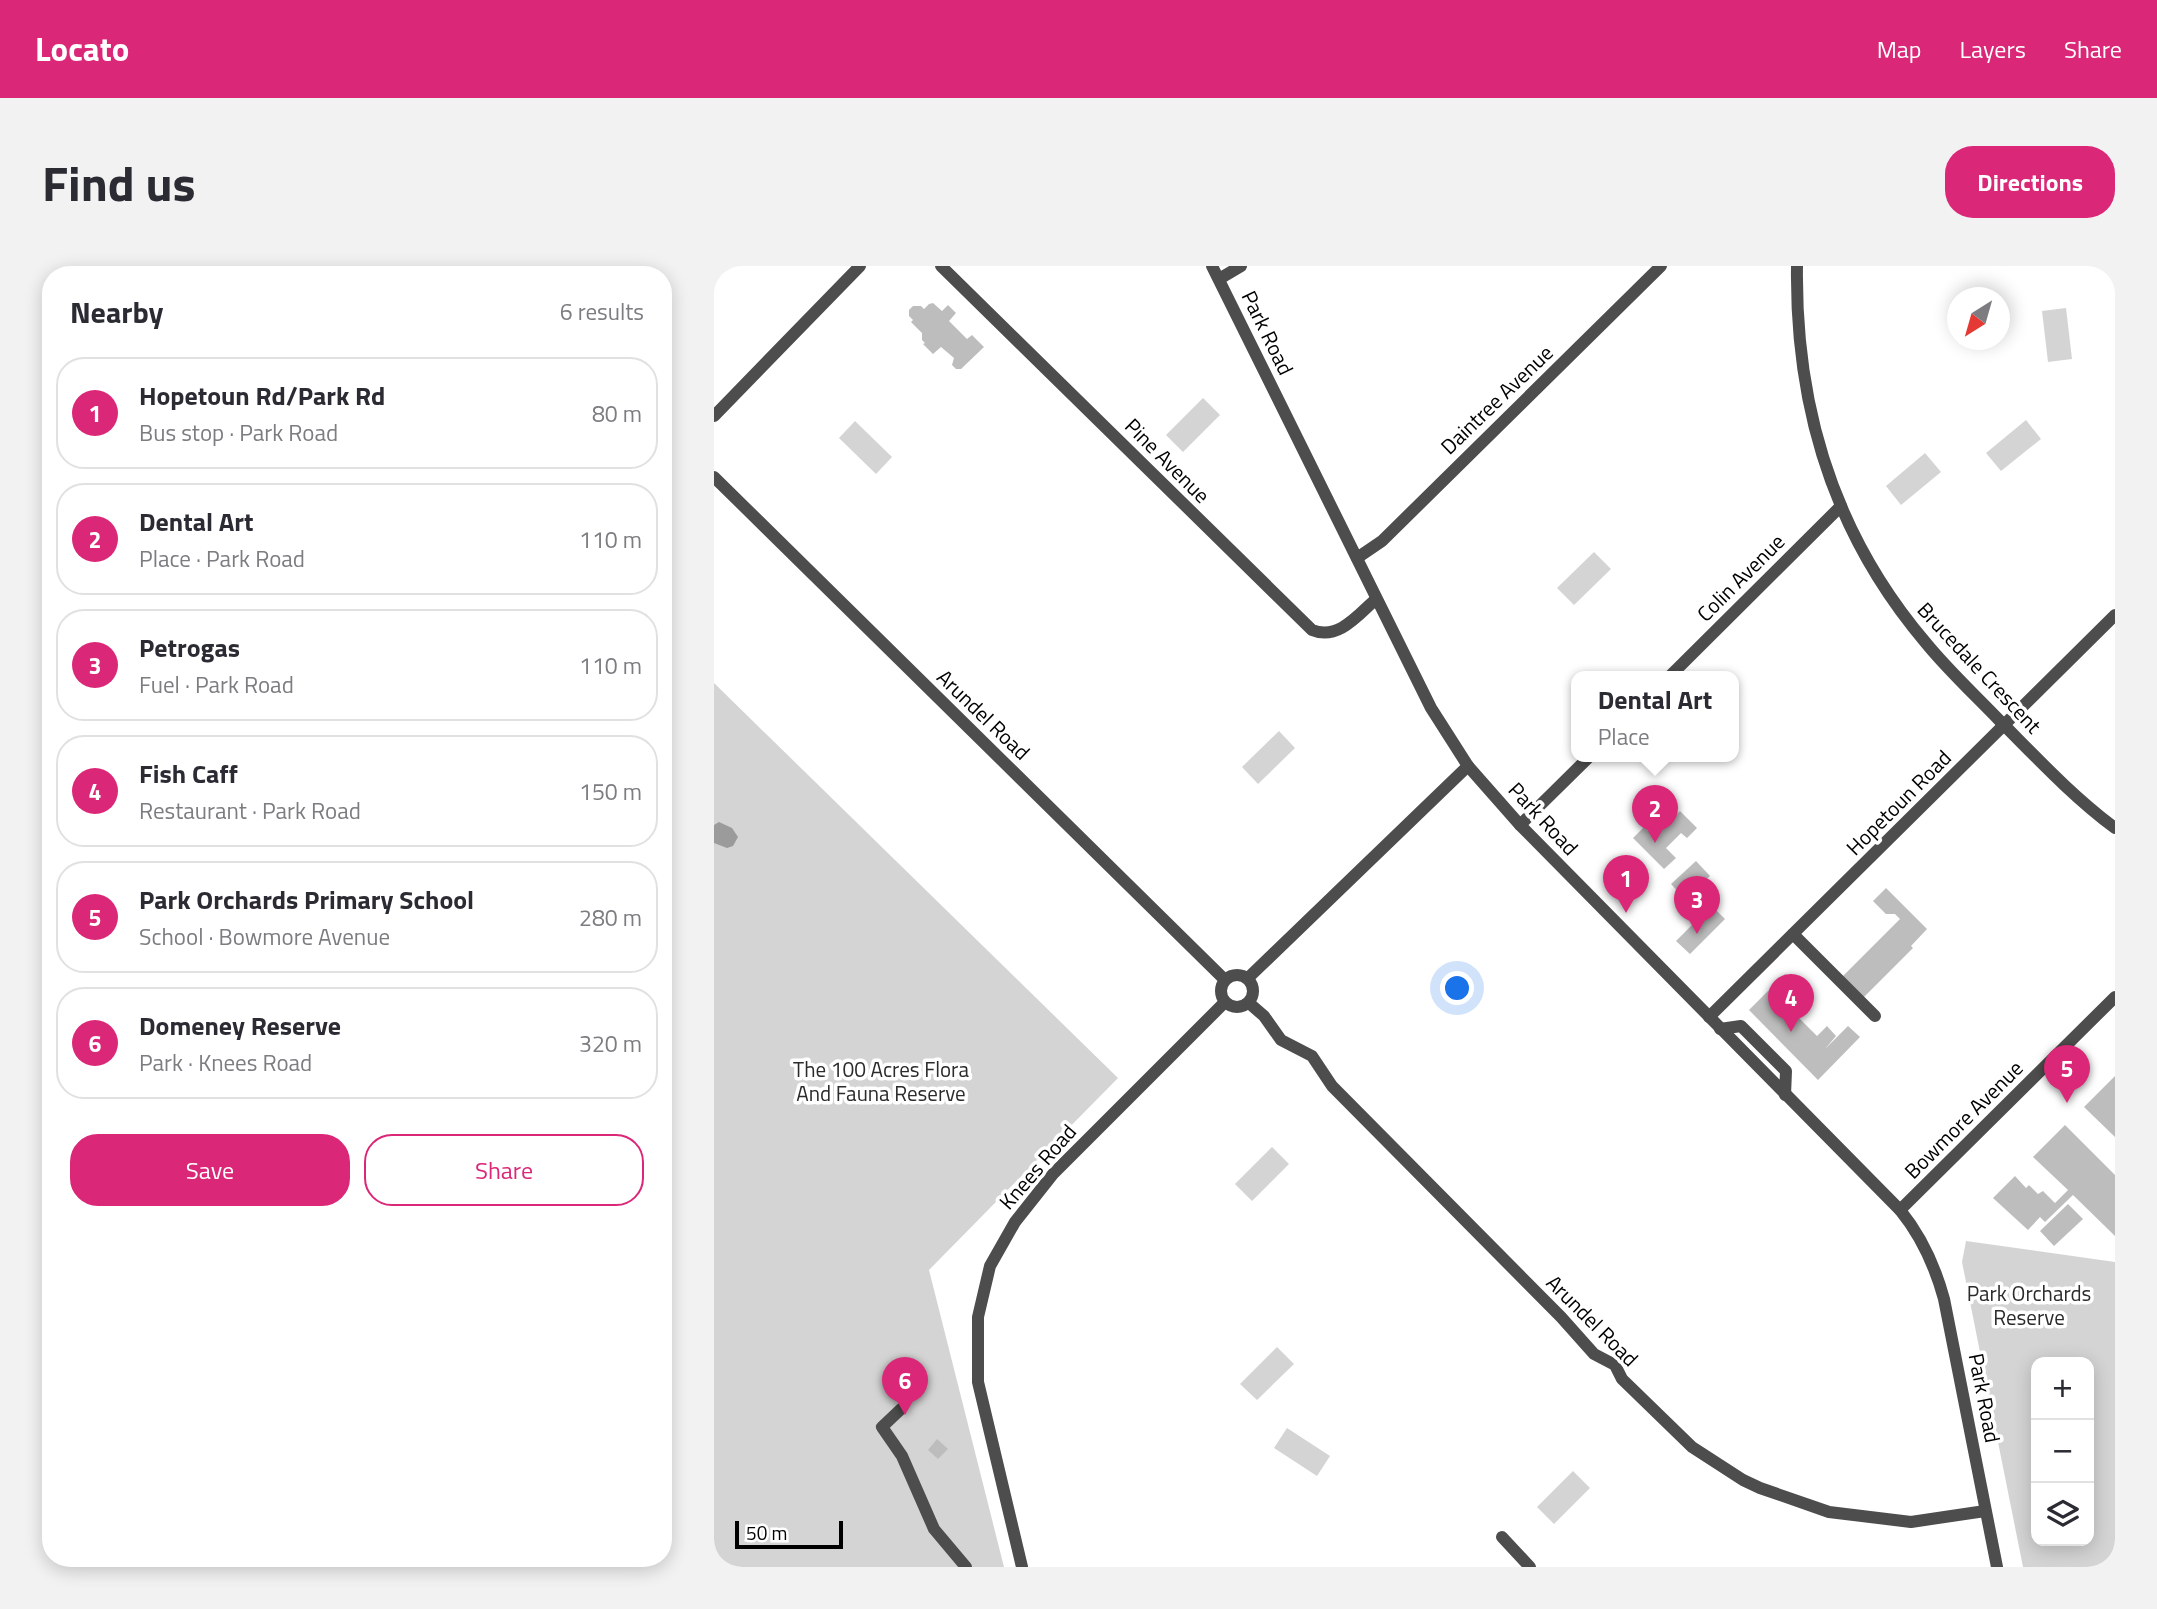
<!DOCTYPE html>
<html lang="en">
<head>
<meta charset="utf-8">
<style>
	:root { --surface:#fff; --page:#f2f2f3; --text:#2b2b33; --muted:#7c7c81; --line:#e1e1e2; --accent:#db2777 }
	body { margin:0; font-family:"Titillium Web",sans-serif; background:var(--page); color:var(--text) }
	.controls { position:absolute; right:21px; bottom:21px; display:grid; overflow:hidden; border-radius:14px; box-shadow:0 4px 18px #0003 }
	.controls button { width:63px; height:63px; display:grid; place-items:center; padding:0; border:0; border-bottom:2px solid var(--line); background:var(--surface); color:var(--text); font:35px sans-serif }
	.compass { position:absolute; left:1233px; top:21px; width:63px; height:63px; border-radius:50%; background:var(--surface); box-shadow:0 4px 18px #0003; rotate:217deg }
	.scale { position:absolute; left:21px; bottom:18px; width:108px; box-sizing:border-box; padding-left:7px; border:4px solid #000; border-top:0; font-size:19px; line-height:24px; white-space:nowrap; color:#000; -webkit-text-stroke:5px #fff; paint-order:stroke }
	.you { position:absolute; left:744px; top:723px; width:24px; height:24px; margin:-18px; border:5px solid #fff; border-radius:50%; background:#1a73e8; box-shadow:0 0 0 10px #1a73e833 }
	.badge { display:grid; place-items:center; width:46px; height:46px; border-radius:50%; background:var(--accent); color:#fff; font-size:23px; font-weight:700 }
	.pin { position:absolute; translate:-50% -58px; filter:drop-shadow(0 2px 4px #0008) }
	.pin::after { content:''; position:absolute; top:37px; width:24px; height:21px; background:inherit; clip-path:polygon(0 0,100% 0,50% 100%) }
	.popup { position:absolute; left:857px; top:405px; width:168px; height:91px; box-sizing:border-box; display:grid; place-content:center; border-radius:14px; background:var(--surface); filter:drop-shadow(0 2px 5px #0005); font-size:23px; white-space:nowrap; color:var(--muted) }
	.popup b { font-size:26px; color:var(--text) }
	.popup::after { content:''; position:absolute; left:50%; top:100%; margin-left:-14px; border:14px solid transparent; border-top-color:var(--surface) }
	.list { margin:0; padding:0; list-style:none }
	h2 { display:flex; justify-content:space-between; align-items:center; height:91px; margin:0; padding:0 28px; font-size:30px }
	h2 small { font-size:23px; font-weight:400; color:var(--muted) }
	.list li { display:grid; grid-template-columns:46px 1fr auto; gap:21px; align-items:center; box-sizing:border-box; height:112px; margin:0 14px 14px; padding:0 14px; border:2px solid var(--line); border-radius:28px }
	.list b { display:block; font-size:26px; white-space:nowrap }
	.list p { margin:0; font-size:23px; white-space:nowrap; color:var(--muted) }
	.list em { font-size:23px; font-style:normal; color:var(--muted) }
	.actions { display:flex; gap:14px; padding:21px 28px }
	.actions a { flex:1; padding:16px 0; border:2px solid var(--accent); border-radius:28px; text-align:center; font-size:24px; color:var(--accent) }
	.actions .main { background:var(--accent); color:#fff }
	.icon { flex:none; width:38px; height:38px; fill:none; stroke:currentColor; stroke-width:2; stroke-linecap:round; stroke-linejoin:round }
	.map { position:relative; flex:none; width:1401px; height:1301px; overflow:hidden; border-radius:28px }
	header { display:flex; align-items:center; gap:42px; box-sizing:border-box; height:98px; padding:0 35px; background:var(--accent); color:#fff }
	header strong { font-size:33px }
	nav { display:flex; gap:38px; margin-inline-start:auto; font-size:24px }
	.intro { display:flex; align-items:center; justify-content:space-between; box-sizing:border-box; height:168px; padding:0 42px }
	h1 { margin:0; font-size:49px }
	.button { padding:18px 32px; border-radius:28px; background:var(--accent); color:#fff; font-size:24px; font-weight:700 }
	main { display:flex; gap:42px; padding:0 42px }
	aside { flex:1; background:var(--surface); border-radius:28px; box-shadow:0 4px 18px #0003 }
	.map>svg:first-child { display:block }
	.green { fill:#d4d4d4; fill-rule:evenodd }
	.water { fill:#9b9b9b }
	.building { fill:#bdbdbd }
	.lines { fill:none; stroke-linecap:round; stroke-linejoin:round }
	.minor { stroke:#4d4d4d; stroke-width:12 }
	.labels { text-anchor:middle; stroke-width:7; stroke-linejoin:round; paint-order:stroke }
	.street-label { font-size:21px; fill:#000; stroke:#fff }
	.park-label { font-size:21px; fill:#2b2b2b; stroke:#fff }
</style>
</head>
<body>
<header>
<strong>Locato</strong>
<nav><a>Map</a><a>Layers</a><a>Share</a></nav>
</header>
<div class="intro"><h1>Find us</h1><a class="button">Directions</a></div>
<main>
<aside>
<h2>Nearby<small>6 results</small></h2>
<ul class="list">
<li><span class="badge">1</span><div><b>Hopetoun Rd/Park Rd</b><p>Bus stop · Park Road</p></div><em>80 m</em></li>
<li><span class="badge">2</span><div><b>Dental Art</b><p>Place · Park Road</p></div><em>110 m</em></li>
<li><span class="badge">3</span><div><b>Petrogas</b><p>Fuel · Park Road</p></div><em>110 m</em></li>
<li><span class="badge">4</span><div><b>Fish Caff</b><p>Restaurant · Park Road</p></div><em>150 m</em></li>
<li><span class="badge">5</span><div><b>Park Orchards Primary School</b><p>School · Bowmore Avenue</p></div><em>280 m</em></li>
<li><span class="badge">6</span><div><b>Domeney Reserve</b><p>Park · Knees Road</p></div><em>320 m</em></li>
</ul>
<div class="actions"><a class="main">Save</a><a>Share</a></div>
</aside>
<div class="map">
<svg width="1401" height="1301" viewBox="0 0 1401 1301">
	<rect width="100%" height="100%" fill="#fff"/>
	<g class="green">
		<polygon points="1352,42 1358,93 1334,96 1328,45"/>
		<polygon points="489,132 506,149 469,186 452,169"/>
		<polygon points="1312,154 1327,173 1287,205 1272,187"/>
		<polygon points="141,155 178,191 162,208 125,172"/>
		<polygon points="1211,187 1227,206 1187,239 1172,220"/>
		<polygon points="880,286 897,303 860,339 843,322"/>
		<polygon points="0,417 404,812 215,1004 290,1301 0,1301"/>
		<polygon points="565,465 581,482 544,518 528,501"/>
		<polygon points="558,881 575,898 538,935 521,918"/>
		<path d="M1252,975L1401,996V1301H1309L1248,996ZM1322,1096H1375V1275H1322Z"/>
		<polygon points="563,1081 580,1098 543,1134 526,1118"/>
		<polygon points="573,1162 616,1190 603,1210 560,1182"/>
		<polygon points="859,1205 876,1222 840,1258 823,1241"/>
	</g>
	<polygon class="water" points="5,556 18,562 24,571 19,580 13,582 0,577 0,559"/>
	<g class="building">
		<polygon points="219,37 228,45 234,39 242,47 235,55 253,73 258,69 270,81 247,103 242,103 238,99 240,92 227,81 219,88 209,78 211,77 208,74 208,67 197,56 199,54 195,50 195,44 199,40 207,40 210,43 215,38"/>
		<polygon points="966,545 983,562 973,572 967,567 952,582 962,592 950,603 919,572 930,561 940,570"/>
		<polygon points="982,595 996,610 971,633 957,618"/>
		<polygon points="1172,622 1213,663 1197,680 1199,682 1149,732 1128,711 1186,653 1181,648 1172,648 1159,635"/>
		<polygon points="983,625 1011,653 976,688 962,675 983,654 968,640"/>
		<polygon points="1071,708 1080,716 1082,714 1092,724 1086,729 1096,739 1084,751 1103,770 1113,760 1122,770 1111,783 1134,760 1146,771 1104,814 1035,744"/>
		<polygon points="1401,810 1401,871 1370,841"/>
		<polygon points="1351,859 1401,909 1401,970 1359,929 1331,956 1326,951 1314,964 1279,932 1301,910 1312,922 1315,919 1324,928 1329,925 1341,937 1354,924 1319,891"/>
		<polygon points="1354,938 1369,953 1340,980 1326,965"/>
		<polygon points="223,1173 234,1183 224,1193 214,1184"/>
	</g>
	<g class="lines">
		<g class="minor">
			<path d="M227,0L598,364C624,375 644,349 662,333"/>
			<path d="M498,0L717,442L754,500L806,559L1186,944C1208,971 1221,1000 1230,1033L1283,1301"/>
			<path d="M1083,0C1081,141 1120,269 1212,377C1234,404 1260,428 1285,454C1322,491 1358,530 1401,562"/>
			<polyline points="505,13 527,0"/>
			<polyline points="0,150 146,0"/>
			<polyline points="0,211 511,714"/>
			<polyline points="643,292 668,275 947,0"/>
			<polyline points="955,411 1127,240"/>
			<polyline points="806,559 875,491"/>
			<polyline points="1079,668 1161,750"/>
			<circle cx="523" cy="725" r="16"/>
			<polyline points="534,712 754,500"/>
			<polyline points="535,737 550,750 567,774 598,790 618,820 847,1051 880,1088 901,1099 908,1113 978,1181 1029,1214 1046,1222 1115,1246 1197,1256 1271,1245"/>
			<polyline points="995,751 1401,349"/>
			<polyline points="1006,763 1027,760 1072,805 1071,829"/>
			<polyline points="1186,944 1401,731"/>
			<polyline points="187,1143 168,1161 188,1190 220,1263 252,1301"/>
			<polyline points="788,1271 816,1301"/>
			<polyline points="308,1301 264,1116 264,1051 276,1000 301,956 339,908 511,736"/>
		</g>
	</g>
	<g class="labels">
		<g class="street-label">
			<text transform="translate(553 67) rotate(64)" y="7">Park Road</text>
			<text transform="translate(783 134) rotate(-44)" y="7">Daintree Avenue</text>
			<text transform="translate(453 195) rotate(45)" y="7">Pine Avenue</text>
			<text transform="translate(1027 312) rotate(-45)" y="7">Colin Avenue</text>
			<text transform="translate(1265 402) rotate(47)" y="7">Brucedale Crescent</text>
			<text transform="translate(269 449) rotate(44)" y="7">Arundel Road</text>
			<text transform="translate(1185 537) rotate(-45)" y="7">Hopetoun Road</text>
			<text transform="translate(829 553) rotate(47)" y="7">Park Road</text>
			<text transform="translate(1250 854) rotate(-45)" y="7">Bowmore Avenue</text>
			<text transform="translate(324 901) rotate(-49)" y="7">Knees Road</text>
			<text transform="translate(878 1055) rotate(45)" y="7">Arundel Road</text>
			<text transform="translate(1270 1132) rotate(79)" y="7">Park Road</text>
		</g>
		<g class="park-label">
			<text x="167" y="811">The 100 Acres Flora<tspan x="167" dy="24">And Fauna Reserve</tspan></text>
			<text x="1315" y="1035">Park Orchards<tspan x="1315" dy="24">Reserve</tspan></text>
		</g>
	</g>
</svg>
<div class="controls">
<button>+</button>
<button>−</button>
<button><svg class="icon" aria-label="layers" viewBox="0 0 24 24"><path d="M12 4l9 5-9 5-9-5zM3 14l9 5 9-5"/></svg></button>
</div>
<svg class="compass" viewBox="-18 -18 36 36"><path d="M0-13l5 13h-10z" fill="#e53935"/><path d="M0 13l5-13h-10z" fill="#7c7c81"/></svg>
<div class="scale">50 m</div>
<div class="you"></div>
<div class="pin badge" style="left:912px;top:647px">1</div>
<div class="pin badge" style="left:941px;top:577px">2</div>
<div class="popup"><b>Dental Art</b>Place</div>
<div class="pin badge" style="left:983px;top:668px">3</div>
<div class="pin badge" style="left:1077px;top:766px">4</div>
<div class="pin badge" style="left:1353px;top:837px">5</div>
<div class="pin badge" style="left:191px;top:1149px">6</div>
</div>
</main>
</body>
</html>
